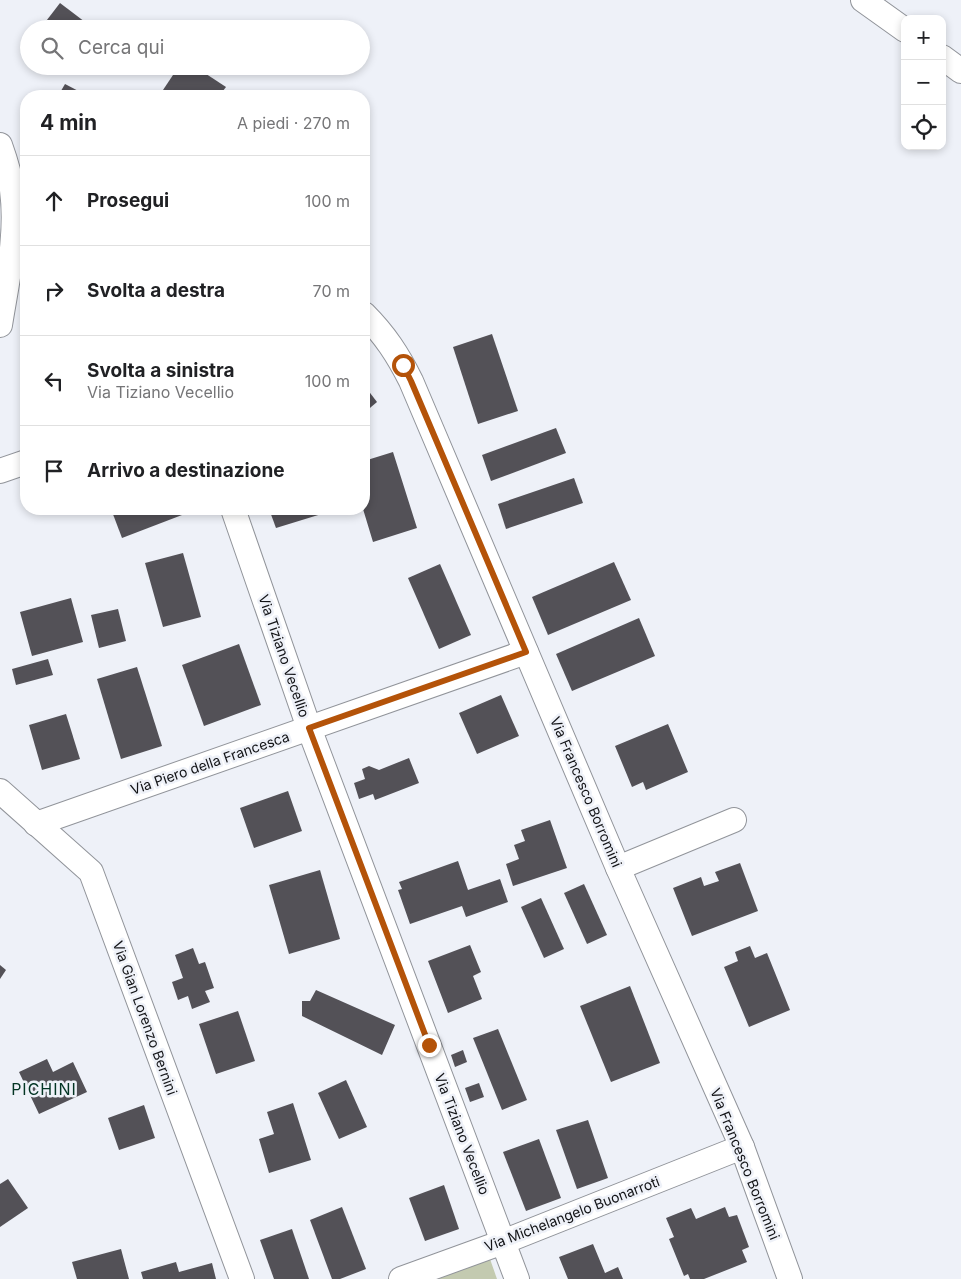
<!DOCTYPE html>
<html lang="it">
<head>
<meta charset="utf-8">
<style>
	:root { --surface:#fff; --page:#f6f6f6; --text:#202124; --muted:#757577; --line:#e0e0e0 }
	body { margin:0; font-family:Inter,sans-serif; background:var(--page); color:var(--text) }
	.controls { position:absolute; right:15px; top:15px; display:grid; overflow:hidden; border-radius:10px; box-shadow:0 2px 8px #0003 }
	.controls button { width:45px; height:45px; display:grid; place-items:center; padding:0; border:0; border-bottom:1px solid var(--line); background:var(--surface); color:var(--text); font:25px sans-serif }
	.stop { position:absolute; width:15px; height:15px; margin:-11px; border:4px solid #b45309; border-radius:50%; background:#fff }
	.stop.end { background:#b45309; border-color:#fff; box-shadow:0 1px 5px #0008 }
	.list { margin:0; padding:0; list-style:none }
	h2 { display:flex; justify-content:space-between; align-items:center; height:65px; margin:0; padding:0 20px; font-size:21px }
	h2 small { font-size:16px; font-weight:400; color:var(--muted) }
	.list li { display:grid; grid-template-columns:32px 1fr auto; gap:15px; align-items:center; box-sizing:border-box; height:90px; padding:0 20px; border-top:1px solid var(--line) }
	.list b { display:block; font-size:19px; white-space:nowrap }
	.list p { margin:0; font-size:16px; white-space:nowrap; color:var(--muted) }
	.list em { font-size:16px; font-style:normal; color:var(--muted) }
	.icon { flex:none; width:28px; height:28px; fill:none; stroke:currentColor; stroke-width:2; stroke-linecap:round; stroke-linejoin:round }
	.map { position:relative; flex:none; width:961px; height:1279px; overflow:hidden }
	.search { position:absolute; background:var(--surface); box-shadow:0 2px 8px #0003; left:20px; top:20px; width:350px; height:55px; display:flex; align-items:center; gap:12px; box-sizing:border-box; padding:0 18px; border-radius:28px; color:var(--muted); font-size:19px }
	.panel { position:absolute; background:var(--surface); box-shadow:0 2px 8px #0003; left:20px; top:90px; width:350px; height:425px; border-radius:20px }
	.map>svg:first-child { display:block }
	.green { fill:#c3cab0 }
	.building { fill:#535157 }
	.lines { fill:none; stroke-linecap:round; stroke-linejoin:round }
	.minor-casing { stroke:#91949a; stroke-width:26 }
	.minor { stroke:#fff; stroke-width:24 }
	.route { stroke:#b45309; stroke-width:6 }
	.labels { text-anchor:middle; stroke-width:5; stroke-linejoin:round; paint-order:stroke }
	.street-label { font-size:14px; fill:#121316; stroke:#eef1f8 }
	.quarter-label { font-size:16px; letter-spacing:1px; fill:#033524; stroke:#eef1f8 }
</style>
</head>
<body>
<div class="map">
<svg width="961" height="1279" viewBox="0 0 961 1279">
	<rect width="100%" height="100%" fill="#eef1f8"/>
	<polygon class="green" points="490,1259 497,1279 438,1279"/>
	<g class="building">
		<polygon points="60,3 89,25 86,29 40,29"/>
		<polygon points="179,66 194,66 226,87 219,96 159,96"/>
		<polygon points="65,84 88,96 58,96"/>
		<polygon points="492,334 518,411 478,424 453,347"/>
		<polygon points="364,385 377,402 364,413"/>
		<polygon points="556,428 566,453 491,481 482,455"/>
		<polygon points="393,452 417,528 373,542 363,509 364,509 364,461"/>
		<polygon points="574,478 583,503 506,529 498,504"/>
		<polygon points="111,509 180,509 182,515 122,538"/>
		<polygon points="269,509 327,509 328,512 276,528"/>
		<polygon points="183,553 201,617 163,627 145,563"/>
		<polygon points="614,562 631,600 548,635 532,597"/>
		<polygon points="440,564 471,635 439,649 408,578"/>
		<polygon points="71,598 83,642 32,656 20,612"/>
		<polygon points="118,609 126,641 99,648 91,615"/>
		<polygon points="639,618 655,656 572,691 556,654"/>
		<polygon points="239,644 261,705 204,726 182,665"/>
		<polygon points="48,659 53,675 16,685 12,669"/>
		<polygon points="137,667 162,746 121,759 97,679"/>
		<polygon points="501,695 519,736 477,754 459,713"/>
		<polygon points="66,714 80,759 42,770 29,725"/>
		<polygon points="668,724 688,772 646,790 643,782 632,787 615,746"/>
		<polygon points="409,758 419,783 375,800 373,794 359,799 354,783 365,779 362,769 369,766 379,770"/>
		<polygon points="288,791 302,831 254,848 240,808"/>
		<polygon points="550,820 567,868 513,886 506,864 519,859 514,845 525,841 521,830"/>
		<polygon points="458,861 468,890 500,879 508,902 466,917 462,906 410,924 398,890 402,889 399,882"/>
		<polygon points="740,863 758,911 692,936 673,888 701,877 704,886 719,881 715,872"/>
		<polygon points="320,870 340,939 289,954 269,885"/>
		<polygon points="584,884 607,935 587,944 564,893"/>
		<polygon points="541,898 564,949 544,958 521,907"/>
		<polygon points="470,945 481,972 473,976 482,999 448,1013 428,961"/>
		<polygon points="750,946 755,958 767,953 790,1010 749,1027 724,967 738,961 735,952"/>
		<polygon points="193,948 199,964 205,962 214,988 205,991 210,1002 192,1009 188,996 178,1000 172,982 183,978 175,955"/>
		<polygon points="0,965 6,970 0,979"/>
		<polygon points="630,986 660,1063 611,1082 580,1006"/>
		<polygon points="316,990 395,1025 382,1055 302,1016 302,1001 310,1001"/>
		<polygon points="238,1011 255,1061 216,1074 199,1024"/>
		<polygon points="498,1029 527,1100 502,1110 473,1038"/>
		<polygon points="463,1050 467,1062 455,1067 451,1055"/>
		<polygon points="47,1059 53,1072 73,1062 87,1092 39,1114 19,1072"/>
		<polygon points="346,1080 367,1127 339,1139 318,1093"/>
		<polygon points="479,1083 484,1097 470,1102 465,1088"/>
		<polygon points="293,1103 311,1160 269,1173 259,1139 274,1134 267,1112"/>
		<polygon points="144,1105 155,1138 119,1150 108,1118"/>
		<polygon points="588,1120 608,1178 577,1189 556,1130"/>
		<polygon points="539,1139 561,1198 526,1211 503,1152"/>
		<polygon points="8,1179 28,1208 0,1227 0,1184"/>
		<polygon points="444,1185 459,1229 425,1241 409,1198"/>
		<polygon points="342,1207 366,1269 340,1279 332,1279 310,1220"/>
		<polygon points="725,1207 729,1217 737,1215 749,1247 742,1250 747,1262 704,1279 690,1279 688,1274 684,1276 669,1239 674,1237 666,1218 691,1208 696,1219"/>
		<polygon points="292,1229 309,1279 274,1279 260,1240"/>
		<polygon points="593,1244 605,1273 618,1267 623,1279 568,1279 559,1257"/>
		<polygon points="121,1249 129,1279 77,1279 72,1262"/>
		<polygon points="176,1262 179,1272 212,1263 216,1279 143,1279 141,1272"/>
	</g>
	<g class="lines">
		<defs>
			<g id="minor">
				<polyline points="863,0 905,30"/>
				<polyline points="942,57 961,71"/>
				<path d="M0,145C5,159 10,174 12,190C18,235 7,281 0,325"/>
				<path d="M364,314C385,335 398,355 411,381L618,868L742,1147L790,1279"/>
				<polyline points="0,471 26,462"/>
				<polyline points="233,509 309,728 517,1279"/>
				<polyline points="0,791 91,872 242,1279"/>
				<polyline points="36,824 526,652"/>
				<polyline points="618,868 734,820"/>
				<polyline points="401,1279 503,1242 742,1147"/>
			</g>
		</defs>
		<use href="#minor" class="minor-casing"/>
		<use href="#minor" class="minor"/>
	</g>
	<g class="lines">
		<polyline class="route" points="403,365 411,381 526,652 309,728 429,1045"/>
	</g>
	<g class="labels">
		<g class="street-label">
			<text transform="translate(284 656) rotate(71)" y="5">Via Tiziano Vecellio</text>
			<text transform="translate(210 763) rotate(-19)" y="5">Via Piero della Francesca</text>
			<text transform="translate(586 792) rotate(67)" y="5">Via Francesco Borromini</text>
			<text transform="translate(145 1018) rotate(70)" y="5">Via Gian Lorenzo Bernini</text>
			<text transform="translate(462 1134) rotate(69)" y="5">Via Tiziano Vecellio</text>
			<text transform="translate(745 1164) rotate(68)" y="5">Via Francesco Borromini</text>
			<text transform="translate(572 1214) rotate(-21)" y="5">Via Michelangelo Buonarroti</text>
		</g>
		<g class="quarter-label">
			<text x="44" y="1095">PICHINI</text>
		</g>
	</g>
</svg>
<div class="controls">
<button>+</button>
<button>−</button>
<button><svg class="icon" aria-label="locate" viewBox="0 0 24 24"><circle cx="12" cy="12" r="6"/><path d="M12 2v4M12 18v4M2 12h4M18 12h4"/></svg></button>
</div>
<div class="stop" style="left:403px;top:365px"></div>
<div class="stop end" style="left:429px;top:1045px"></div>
<div class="search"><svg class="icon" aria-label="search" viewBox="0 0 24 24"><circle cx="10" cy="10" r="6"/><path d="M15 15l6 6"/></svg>Cerca qui</div>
<section class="panel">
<h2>4 min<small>A piedi · 270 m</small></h2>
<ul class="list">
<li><svg class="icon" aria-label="ahead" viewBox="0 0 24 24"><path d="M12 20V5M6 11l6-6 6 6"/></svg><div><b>Prosegui</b></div><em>100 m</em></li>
<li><svg class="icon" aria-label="right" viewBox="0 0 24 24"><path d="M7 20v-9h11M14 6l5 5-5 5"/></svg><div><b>Svolta a destra</b></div><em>70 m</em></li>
<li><svg class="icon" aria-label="left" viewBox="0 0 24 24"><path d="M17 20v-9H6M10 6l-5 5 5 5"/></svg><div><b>Svolta a sinistra</b><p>Via Tiziano Vecellio</p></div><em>100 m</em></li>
<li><svg class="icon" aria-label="arrive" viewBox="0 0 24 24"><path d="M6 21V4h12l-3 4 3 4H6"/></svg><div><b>Arrivo a destinazione</b></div></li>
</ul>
</section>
</div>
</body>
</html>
